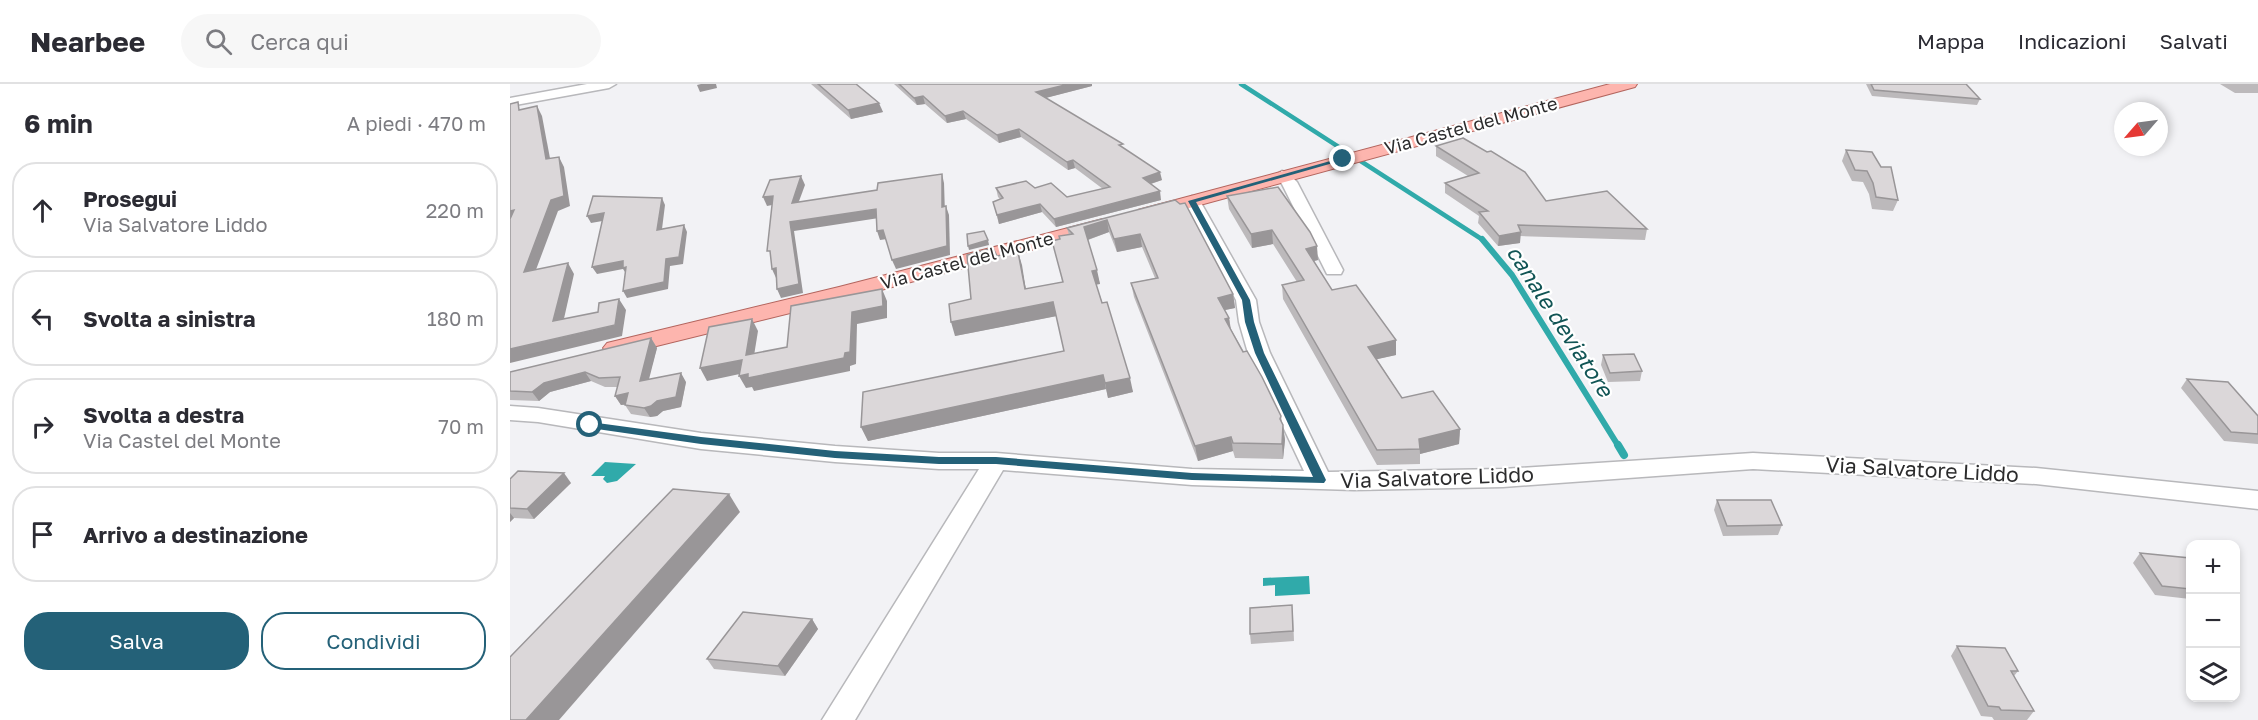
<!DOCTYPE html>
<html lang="it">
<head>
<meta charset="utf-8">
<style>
	:root { --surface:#fff; --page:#f7f7f7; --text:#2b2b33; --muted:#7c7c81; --line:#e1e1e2; --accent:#246178 }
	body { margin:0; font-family:"Golos Text",sans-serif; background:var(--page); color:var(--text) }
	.controls { position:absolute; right:18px; bottom:18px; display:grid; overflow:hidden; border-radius:12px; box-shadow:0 3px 9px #0003 }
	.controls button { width:54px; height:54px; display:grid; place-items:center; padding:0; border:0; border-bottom:2px solid var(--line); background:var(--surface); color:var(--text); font:30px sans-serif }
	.compass { position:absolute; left:1604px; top:18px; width:54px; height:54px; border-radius:50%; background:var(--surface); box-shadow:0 3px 9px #0003; rotate:242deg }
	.stop { position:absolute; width:18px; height:18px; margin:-14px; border:4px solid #246178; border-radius:50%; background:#fff }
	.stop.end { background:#246178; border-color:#fff; box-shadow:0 2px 6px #0008 }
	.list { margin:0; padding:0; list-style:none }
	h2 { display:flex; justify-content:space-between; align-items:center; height:78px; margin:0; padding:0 24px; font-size:26px }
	h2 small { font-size:20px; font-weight:400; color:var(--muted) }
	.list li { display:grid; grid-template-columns:39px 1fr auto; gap:18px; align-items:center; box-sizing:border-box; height:96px; margin:0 12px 12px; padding:0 12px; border:2px solid var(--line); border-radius:24px }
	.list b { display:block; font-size:22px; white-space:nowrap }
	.list p { margin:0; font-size:20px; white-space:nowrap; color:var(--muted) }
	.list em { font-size:20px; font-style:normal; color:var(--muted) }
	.actions { display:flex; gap:12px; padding:18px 24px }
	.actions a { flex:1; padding:14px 0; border:2px solid var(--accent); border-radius:24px; text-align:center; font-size:21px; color:var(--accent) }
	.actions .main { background:var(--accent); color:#fff }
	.icon { flex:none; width:33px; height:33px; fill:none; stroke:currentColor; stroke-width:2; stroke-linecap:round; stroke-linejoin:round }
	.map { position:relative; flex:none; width:1748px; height:636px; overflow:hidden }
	header { display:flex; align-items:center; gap:36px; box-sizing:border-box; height:84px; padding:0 30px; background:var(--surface); border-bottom:2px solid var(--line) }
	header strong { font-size:28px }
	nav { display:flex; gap:33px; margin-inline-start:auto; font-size:21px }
	.search { width:420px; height:54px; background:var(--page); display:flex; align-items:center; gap:15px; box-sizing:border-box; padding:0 21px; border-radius:33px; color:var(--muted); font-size:22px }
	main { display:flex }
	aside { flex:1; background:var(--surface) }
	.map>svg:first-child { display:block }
	.water { fill:#30aaaa }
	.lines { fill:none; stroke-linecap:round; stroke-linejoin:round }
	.stream-far2 { stroke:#30aaaa; stroke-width:4.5 }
	.stream-far1 { stroke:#30aaaa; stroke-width:6 }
	.stream { stroke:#30aaaa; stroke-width:8 }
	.minor-casing { stroke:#b8b8bb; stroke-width:3 }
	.major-casing { stroke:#b3655e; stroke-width:2 }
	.minor { fill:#fff; fill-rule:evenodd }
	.major { fill:#fdb5ae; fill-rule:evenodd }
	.wall { fill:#bcb9bb }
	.shaded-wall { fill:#999698 }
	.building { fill:#dbd7d9; stroke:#999698; stroke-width:1.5 }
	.route { fill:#246178 }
	.labels { text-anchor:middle; stroke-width:4.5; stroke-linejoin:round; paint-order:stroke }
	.far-street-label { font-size:18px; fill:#2c2c2d; stroke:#fff }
	.street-label { font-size:21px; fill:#2c2c2d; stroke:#fff }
	.water-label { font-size:22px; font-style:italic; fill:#125555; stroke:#fff }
</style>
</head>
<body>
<header>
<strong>Nearbee</strong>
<div class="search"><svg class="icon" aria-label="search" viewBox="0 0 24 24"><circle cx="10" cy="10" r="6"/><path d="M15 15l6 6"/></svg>Cerca qui</div>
<nav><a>Mappa</a><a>Indicazioni</a><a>Salvati</a></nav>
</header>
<main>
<aside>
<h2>6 min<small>A piedi · 470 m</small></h2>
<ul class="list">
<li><svg class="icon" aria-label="ahead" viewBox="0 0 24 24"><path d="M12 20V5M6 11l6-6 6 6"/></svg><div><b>Prosegui</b><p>Via Salvatore Liddo</p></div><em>220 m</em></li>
<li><svg class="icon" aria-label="left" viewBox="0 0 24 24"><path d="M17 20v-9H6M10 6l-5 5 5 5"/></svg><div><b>Svolta a sinistra</b></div><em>180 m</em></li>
<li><svg class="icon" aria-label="right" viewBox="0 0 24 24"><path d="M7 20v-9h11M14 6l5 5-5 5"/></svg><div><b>Svolta a destra</b><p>Via Castel del Monte</p></div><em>70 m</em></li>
<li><svg class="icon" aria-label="arrive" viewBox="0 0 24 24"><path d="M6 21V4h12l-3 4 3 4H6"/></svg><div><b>Arrivo a destinazione</b></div></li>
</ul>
<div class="actions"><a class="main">Salva</a><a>Condividi</a></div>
</aside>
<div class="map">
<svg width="1748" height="636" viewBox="0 0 1748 636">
	<rect width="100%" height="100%" fill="#f2f2f5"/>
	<g class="water">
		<polygon points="95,378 126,380 107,397 97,399 93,395 95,392 81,392"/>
		<polygon points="799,492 800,510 765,512 765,501 753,502 753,494"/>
	</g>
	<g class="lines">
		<polyline class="stream-far2" points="731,0 973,156"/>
		<polyline class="stream-far1" points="972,155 1002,191 1109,363"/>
		<polyline class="stream" points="1108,361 1114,371"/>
		<defs>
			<g id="minor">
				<polygon points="77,0 106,0 99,4 0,22 0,14"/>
				<polygon points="772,87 778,89 787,98 833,186 831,190 817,190 772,100 764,92"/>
				<polygon points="682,112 690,117 746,216 749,238 760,269 818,388 993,385 1243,369 1526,384 1748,407 1748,425 1526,400 1243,385 993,403 844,406 682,401 493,386 345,636 312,636 469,385 429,385 325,378 191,365 28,338 0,336 0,322 28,324 191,349 325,362 429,369 486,369 682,385 794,387 738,269 729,238 726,216 674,117"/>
			</g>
			<g id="major">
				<polygon points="1100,0 1127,0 1125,3 642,134 635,136 628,134 625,130 628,126"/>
				<polygon points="593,135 600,137 603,141 600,145 341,214 106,272 97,269 93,264 97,259 329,203"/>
			</g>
		</defs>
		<use href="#minor" class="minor-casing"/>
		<use href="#major" class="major-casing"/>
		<use href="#minor" class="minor"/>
		<use href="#major" class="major"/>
	</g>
	<g class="wall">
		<polygon points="301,0 346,0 373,28 341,35"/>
		<polygon points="384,0 582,0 582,2 535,14 614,64 652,96 641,100 651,116 546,143 532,128 489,140 483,118 490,115 488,113 486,104 525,104 557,113 593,105 565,84 558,86 511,53 489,59 456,35 437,39 415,20 407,21"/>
		<polygon points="1356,0 1456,0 1470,15 1467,21 1362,12"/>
		<polygon points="1710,0 1748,0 1748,9 1725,9"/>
		<polygon points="926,62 1036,117 1137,145 1135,156 1010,152 1010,159 988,162 968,139 969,132 935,109 935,99 958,92 926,72"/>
		<polygon points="1336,66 1388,116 1383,127 1362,125 1359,110 1353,98 1342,97 1332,77"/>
		<polygon points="717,112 808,176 804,177 822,206 886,271 867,275 892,314 950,345 949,360 910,370 910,380 867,381 773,215 772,201 787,198 763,160 742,164 719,125"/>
		<polygon points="665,116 723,210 725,224 715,226 719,234 721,245 771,332 775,356 773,375 725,374 723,367 688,377 624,213 621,199 645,194 632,163 607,168 599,148 578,156 590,200 586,200 623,308 598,314 596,305 358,357 351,343 554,267 546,232 445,252 461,215 487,172 508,168 516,205 552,198 549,155 559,151 557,144"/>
		<polygon points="141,254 147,264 138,296 176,298 171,323 153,327 147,332 140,333 121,330 115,321 111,321 105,312 108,303 95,303 81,297 40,308 29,317 0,316 0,288"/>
		<polygon points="1093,271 1132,287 1130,297 1098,298 1091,281"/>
		<polygon points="1677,295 1748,332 1748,360 1714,357 1671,304"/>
		<polygon points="0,395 61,399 24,435 4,434 0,438"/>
		<polygon points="1207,416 1272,441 1268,451 1213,452 1204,426"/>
		<polygon points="1630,469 1680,474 1680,515 1645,511 1623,479"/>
		<polygon points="783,531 784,557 741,560 740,550"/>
		<polygon points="302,535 308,545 275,592 204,585 197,575"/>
		<polygon points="1447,562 1508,587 1504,592 1524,627 1517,636 1484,636 1482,633 1471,632 1441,572"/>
	</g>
	<g class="shaded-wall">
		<polygon points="191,0 206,0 207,4 190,8 187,1"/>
		<polygon points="559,0 582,0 582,2 528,16 526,8"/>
		<polygon points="413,12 415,20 407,21 404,14"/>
		<polygon points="369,19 373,28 341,35 338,26"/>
		<polygon points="27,22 32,32 42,85 36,75"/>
		<polygon points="453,27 456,35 437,39 435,32"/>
		<polygon points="509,45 511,53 489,59 487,51"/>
		<polygon points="49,73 54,83 60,122 48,127 21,199 14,188"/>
		<polygon points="563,76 565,84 558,86 557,78"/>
		<polygon points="650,88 652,96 634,102 633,94"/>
		<polygon points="432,90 434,99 435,131 432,123"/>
		<polygon points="291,92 295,101 285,128 282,119"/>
		<polygon points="650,107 651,116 546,143 544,135"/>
		<polygon points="263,112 267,120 257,122 253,113"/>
		<polygon points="152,114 155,121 151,153 147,146"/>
		<polygon points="530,120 532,128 489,140 487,131"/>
		<polygon points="436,122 439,131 440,171 386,185 382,176"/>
		<polygon points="366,125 369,134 284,147 293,209 271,214 267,205 280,138"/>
		<polygon points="4,126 0,138 0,127"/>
		<polygon points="94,129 98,136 81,139 77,132"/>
		<polygon points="597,136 599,148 577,156 574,143"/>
		<polygon points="174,141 177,148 173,180 160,182 158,205 117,214 113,207 156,175"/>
		<polygon points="373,146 377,155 370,156 367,147"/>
		<polygon points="762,146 763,160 742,164 741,150"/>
		<polygon points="1011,148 1010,159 988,162 989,152"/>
		<polygon points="630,150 632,163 607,168 604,155"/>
		<polygon points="478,156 479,161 459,166 458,162"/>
		<polygon points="807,162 808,176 796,179 796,165"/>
		<polygon points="508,168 512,181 518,219 515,205"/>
		<polygon points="113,177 120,190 117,191 113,185 87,190 82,183"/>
		<polygon points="58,179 64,190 51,248 43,237"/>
		<polygon points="266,184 271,193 266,194 262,185"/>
		<polygon points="587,186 590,200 585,201 582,187"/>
		<polygon points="372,205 377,217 377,234 347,240 346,280 340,282 340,287 244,307 242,303 236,304 229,292 335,269 342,228"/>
		<polygon points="723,210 725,224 710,227 708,214"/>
		<polygon points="109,215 116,226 112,252 0,279 0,265 105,241"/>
		<polygon points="543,218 547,232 445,252 441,238"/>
		<polygon points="719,234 721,248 715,235"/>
		<polygon points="242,235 248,247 242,284 236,271"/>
		<polygon points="141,254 147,264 136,307 130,297"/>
		<polygon points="886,256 886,271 859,277 858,263"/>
		<polygon points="232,276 239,288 197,297 190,284"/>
		<polygon points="75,288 81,297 40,308 29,317 22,308 34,299"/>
		<polygon points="171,289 176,298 171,323 153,327 147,332 140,333 134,324"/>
		<polygon points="593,291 596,305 358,357 351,343"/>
		<polygon points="620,294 623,308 598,314 595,299"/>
		<polygon points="118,309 124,319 111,321 105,312"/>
		<polygon points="773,341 775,356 773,375 772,360"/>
		<polygon points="950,345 949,360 910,370 909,355"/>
		<polygon points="721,353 723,367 688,377 685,362"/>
		<polygon points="54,389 61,399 24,435 17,425"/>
		<polygon points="219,410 230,428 49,636 16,636"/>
		<polygon points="0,429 4,434 0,438"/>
		<polygon points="302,535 308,545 275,592 268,582"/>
	</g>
	<g class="building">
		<polygon points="308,0 346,0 369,19 338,26"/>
		<polygon points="389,0 559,0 526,8 613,60 609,61 650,88 633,94 650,107 544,135 530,120 487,131 483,118 493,114 486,104 516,97 525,104 541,99 557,113 600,103 563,76 557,78 509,45 487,51 453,27 435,32 413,12 404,14"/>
		<polygon points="1361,0 1456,0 1470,15 1364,6"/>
		<polygon points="8,18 9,26 27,22 36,75 49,73 54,112 41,116 14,188 58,179 43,237 88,228 89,219 109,215 105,241 0,265 0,135 4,126 0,127 0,20"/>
		<polygon points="953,54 977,68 981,67 1015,88 1036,117 1097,107 1137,145 1008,141 1011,148 989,152 969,128 978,127 935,99 969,89 926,62"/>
		<polygon points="1336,66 1362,68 1371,83 1381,83 1388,116 1366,113 1363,99 1357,87 1345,86"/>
		<polygon points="432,90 432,123 436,122 437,162 382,176 373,146 367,147 366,125 280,138 289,200 267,205 266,184 262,185 260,167 257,167 263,112 253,113 260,96 291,92 282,119 367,106 368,99"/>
		<polygon points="768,103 800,148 807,162 796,165 822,206 846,201 886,256 858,263 892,314 923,307 950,345 909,355 910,365 867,366 772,201 794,196 762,146 741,150 717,112"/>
		<polygon points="83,112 152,114 147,146 174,141 169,173 156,175 154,198 113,207 116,183 113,184 113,177 82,183 94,129 77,132"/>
		<polygon points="665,116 670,120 675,119 723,210 708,214 719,234 715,235 733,268 737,267 752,293 771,332 770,335 773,341 772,360 723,359 721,353 685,362 621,199 648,194 630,150 604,155 597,136 574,143 587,186 582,187 592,219 597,218 620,294 595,299 593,291 351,343 353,308 554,267 543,218 441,238 439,220 461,215 457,171 483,164 487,172 508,168 515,205 553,198 542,157 550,155 549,152 563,150 557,144"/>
		<polygon points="474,147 478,156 458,162 457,150"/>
		<polygon points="372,205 373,222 342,228 340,268 335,269 334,274 238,294 238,290 229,292 232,276 190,284 199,243 242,235 236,271 277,263 281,222"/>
		<polygon points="141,254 130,297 171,289 166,313 147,317 141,322 134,324 115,321 118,309 105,312 110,293 89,294 75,288 34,299 22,308 0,307 0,288"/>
		<polygon points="1124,270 1132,287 1100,289 1093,271"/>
		<polygon points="1677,295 1718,298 1748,332 1748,350 1721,348"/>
		<polygon points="8,387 54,389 17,425 0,424 0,395"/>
		<polygon points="163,405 219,410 16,636 0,636 0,573"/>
		<polygon points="1207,416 1261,416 1272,441 1217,442"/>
		<polygon points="1630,469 1680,474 1680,505 1652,502"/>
		<polygon points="782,521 783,547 740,550 740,524"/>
		<polygon points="233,528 302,535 268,582 197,575"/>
		<polygon points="1447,562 1495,564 1508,587 1501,587 1524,627 1491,626 1489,623 1478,622"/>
	</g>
	<polygon class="route" points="831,74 837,75 686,118 740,216 744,238 754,269 816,396 814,399 682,396 486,380 429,380 325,374 191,360 80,344 75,341 80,338 191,353 325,367 429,373 486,373 682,389 803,393 745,269 735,238 732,216 678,117"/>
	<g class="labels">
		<g class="far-street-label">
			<text transform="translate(961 42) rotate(-15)" y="6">Via Castel del Monte</text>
			<text transform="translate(457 177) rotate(-15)" y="6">Via Castel del Monte</text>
		</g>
		<g class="street-label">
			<text transform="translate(1412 386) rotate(3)" y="7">Via Salvatore Liddo</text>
			<text transform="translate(927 394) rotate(-2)" y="7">Via Salvatore Liddo</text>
		</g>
		<g class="water-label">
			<text transform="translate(1050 237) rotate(57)" y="8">canale deviatore</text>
		</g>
	</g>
</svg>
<div class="controls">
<button>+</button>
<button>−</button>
<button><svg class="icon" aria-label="layers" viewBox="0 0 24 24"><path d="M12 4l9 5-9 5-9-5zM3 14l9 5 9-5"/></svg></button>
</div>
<svg class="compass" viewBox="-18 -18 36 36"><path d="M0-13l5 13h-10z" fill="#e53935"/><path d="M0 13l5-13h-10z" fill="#7c7c81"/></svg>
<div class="stop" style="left:80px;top:341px"></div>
<div class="stop end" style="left:833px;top:75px"></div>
</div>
</main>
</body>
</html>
